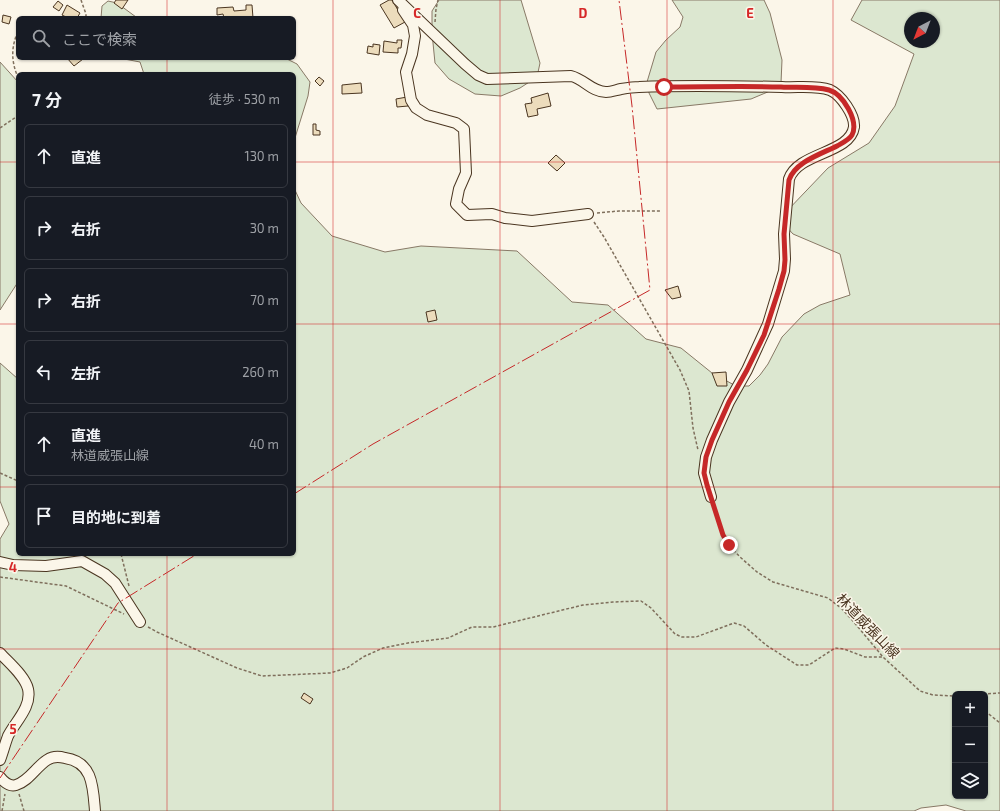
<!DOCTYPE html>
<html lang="ja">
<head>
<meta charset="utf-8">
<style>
	:root { --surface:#171b24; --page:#20242c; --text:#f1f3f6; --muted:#9ea1a6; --line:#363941 }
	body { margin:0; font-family:"Exo 2","Noto Sans JP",sans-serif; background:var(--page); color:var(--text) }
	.controls { position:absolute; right:12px; bottom:12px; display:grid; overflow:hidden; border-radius:6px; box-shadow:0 1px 3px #0004 }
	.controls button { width:36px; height:36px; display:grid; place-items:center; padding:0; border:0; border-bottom:1px solid var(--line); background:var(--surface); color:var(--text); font:20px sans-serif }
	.compass { position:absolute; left:904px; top:12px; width:36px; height:36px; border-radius:50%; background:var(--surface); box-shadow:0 1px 3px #0004; rotate:222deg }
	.stop { position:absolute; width:12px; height:12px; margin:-9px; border:3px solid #c62828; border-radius:50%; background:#fff }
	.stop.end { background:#c62828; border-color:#fff; box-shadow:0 1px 4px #0008 }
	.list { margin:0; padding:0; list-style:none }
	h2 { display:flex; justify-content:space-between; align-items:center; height:52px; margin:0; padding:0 16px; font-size:17px }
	h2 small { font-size:13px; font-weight:400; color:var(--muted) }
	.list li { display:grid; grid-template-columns:26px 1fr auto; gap:12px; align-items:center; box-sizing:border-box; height:64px; margin:0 8px 8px; padding:0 8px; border:1px solid var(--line); border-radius:6px }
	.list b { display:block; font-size:15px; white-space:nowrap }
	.list p { margin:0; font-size:13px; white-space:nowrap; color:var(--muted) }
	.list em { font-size:13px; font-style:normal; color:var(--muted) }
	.icon { flex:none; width:22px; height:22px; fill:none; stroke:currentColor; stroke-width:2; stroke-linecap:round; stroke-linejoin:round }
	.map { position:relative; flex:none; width:1000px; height:811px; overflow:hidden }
	.search { position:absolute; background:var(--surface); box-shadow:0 1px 3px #0004; left:16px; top:16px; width:280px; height:44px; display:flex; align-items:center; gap:10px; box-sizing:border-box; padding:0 14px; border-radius:6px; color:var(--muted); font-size:15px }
	.panel { position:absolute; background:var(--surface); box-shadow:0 1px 3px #0004; left:16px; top:72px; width:280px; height:484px; border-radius:6px }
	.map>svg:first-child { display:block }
	.green { fill:#dce7d0; stroke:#887966; fill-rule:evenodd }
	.building { fill:#ecdcbc; stroke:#4a3520 }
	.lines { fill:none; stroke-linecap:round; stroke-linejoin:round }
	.minor-casing { stroke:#4a3520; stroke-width:12 }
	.path { stroke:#7f6f5c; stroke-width:1.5; stroke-dasharray:3 2; stroke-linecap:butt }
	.minor { stroke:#fbf6e9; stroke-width:10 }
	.power { stroke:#c62828; stroke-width:1; stroke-dasharray:14 3 2 3; stroke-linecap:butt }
	.route { stroke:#c62828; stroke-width:5 }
	.grid { fill:none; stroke:#d62828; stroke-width:1; stroke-opacity:0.55 }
	.labels { text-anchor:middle; stroke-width:3; stroke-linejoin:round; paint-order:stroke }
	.street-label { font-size:14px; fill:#4a3520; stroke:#fbf6e9 }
	.grid-label { font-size:13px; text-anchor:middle; font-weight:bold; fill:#d62828; stroke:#fbf6e9; stroke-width:3; stroke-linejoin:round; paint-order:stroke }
</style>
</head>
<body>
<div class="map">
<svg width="1000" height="811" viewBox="0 0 1000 811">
	<rect width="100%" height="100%" fill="#fbf6e9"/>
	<g class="green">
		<polygon points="439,0 521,0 540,63 537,77 520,88 501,96 475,94 449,79 435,63 432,33 432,11"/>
		<polygon points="672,0 764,0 770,13 782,60 781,83 770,91 751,99 657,109 649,93 647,82 656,52 666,40 680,27 683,17"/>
		<path d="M862,0H1000V811H966L946,805L921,808L914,811H0V539L9,524L0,501V363L18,379V554H294V188L301,203L332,236L385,252L421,246L517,251L572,302L608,305L646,339L681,348L712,373L736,386H749L760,375L768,364L782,337L804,314L820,305L850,295L840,254L793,234L784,224L785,213L828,168L869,143L895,106L914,54L851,20ZM910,18H934V42H910ZM955,694H985V796H955Z"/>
		<polygon points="108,1 117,3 136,17 156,18 101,18 102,6"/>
		<polygon points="119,58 285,58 297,64 310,82 308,96 294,141 294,74 144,74 140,62"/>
		<polygon points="0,62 18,82 18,282 0,310"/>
	</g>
	<g class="building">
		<polygon points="116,0 128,0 122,9 114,3"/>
		<polygon points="389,0 392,0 405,22 394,28 380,5"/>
		<polygon points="58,1 63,5 59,11 53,7"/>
		<polygon points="67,5 80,13 77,18 68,18 62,15"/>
		<polygon points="246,5 252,5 253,18 224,18 223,14 217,15 217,8 233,7 234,11 246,10"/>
		<polygon points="3,15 11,17 9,24 2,22"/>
		<polygon points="397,40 402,40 401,48 398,48 398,53 383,52 384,41 397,43"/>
		<polygon points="373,44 380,45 379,55 367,53 368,46 373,47"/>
		<polygon points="67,58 82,58 83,59 74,66"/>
		<polygon points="319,77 324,81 320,86 315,81"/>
		<polygon points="361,83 362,93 342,94 342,85"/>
		<polygon points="548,93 551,106 537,109 538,115 528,117 525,104 532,103 531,98"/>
		<polygon points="407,97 408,106 397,107 396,99"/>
		<polygon points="313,124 316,124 316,130 320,131 320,135 313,135"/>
		<polygon points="556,155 565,163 557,171 548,163"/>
		<polygon points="678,286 681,297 672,299 665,290"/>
		<polygon points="435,310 437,320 428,322 426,312"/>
		<polygon points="726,372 727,386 717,386 712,373"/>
		<polygon points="304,693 313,699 310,704 301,698"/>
	</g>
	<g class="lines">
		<defs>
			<g id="minor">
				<path d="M398,0L465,64L478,75L487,79L571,76C584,79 592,92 606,92C611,92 616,90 621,89C627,88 633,87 639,87C686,85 734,86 782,87C797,88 816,85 830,90C841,95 855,115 854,127C850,154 798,152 789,179L784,234L785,259L784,271L768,324L747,370L729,402L712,440L706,457L704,473L711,497"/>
				<polyline points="403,10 413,25 415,36 412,54 406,72 411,100 416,108 427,115 456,123 464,129 466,173 459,189 456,204 467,215 492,214 505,218 532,221 588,214"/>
				<polyline points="0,562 13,565 46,566 82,561 105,574 115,583 140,622"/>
				<path d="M0,653C9,663 25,676 28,689C32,707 15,722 8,736C5,744 3,752 0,760"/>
				<path d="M0,777C4,782 9,787 16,785C29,781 36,767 47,760C53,756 58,756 65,758C93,762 93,787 95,811"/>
			</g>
		</defs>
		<use href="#minor" class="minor-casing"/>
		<g class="path">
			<polyline points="81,0 86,14 86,18"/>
			<polyline points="435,22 436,9 438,0"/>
			<path d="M18,32C11,46 11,62 18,77"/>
			<polyline points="0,128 16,117 18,115"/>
			<polyline points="597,213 619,211 660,211"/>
			<polyline points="594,222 604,237 680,370 689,391 693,428 698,450"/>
			<polyline points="0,473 18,481"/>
			<polyline points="713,505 723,535 729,545 740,557 757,572 773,582 828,598 841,608 853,621 883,657 920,691 933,695 955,696"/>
			<polyline points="121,554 129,586"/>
			<polyline points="0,577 66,586 124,614"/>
			<polyline points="148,627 157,632 237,668 262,676 330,673 347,668 363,657 383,648 408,643 448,638 472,627 493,627 583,605 613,602 641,601 651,608 675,634 682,637 696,637 734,623 744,626 766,645 797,665 809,665 835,648 844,649 865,657 883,657"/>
			<polyline points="983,694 1000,693"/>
			<polyline points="985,711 1000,723"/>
			<polyline points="19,794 24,811"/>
			<polyline points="2,811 5,794"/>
		</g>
		<use href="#minor" class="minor"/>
		<g class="power">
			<polyline points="294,494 373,444 650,290 632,106 619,0"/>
			<polyline points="0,778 118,603 197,554"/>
		</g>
	</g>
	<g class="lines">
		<path class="route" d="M664,87C703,87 742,86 781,87C796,88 814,86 829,90C843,94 859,121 852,135C849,140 842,143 837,146C821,154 795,162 789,180L784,234L785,260L784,271L779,289L764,335L747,370L729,402L712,440L706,457L704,473L707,485L723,535L729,545"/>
	</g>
	<path class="grid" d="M167,0V18M333,0V811M500,0V811M667,0V811M833,0V811M167,58V74M0,162H18M294,162H1000M0,324H18M294,324H1000M0,487H18M294,487H1000M167,554V811M0,649H1000"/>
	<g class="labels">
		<g class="street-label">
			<text transform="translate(868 626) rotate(46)" y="5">林道威張山線</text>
		</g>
	</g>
	<g class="grid-label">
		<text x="417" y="18">C</text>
		<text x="583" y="18">D</text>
		<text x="750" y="18">E</text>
		<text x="13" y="572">4</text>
		<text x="13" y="734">5</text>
	</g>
</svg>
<div class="controls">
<button>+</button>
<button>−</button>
<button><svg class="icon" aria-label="layers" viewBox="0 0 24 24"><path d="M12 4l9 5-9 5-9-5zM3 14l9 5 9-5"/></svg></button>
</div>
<svg class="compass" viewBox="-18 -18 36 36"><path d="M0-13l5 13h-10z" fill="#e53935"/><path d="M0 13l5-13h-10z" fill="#9ea1a6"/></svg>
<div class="stop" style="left:664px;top:87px"></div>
<div class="stop end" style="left:729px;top:545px"></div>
<div class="search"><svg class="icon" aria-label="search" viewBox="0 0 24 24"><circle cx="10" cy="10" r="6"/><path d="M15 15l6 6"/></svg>ここで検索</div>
<section class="panel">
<h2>7 分<small>徒歩 · 530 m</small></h2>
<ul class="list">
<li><svg class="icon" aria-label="ahead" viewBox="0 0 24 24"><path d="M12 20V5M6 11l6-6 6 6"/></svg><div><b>直進</b></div><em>130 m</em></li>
<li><svg class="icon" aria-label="right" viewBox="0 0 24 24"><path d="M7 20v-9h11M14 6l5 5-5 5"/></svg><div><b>右折</b></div><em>30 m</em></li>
<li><svg class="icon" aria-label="right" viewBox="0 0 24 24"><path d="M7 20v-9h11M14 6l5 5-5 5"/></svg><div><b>右折</b></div><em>70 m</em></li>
<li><svg class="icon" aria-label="left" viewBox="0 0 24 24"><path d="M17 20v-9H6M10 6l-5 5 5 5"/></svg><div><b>左折</b></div><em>260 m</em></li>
<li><svg class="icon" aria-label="ahead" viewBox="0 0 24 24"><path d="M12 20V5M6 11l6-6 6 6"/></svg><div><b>直進</b><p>林道威張山線</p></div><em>40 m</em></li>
<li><svg class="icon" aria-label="arrive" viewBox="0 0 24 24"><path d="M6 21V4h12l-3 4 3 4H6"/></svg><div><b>目的地に到着</b></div></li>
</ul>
</section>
</div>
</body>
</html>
